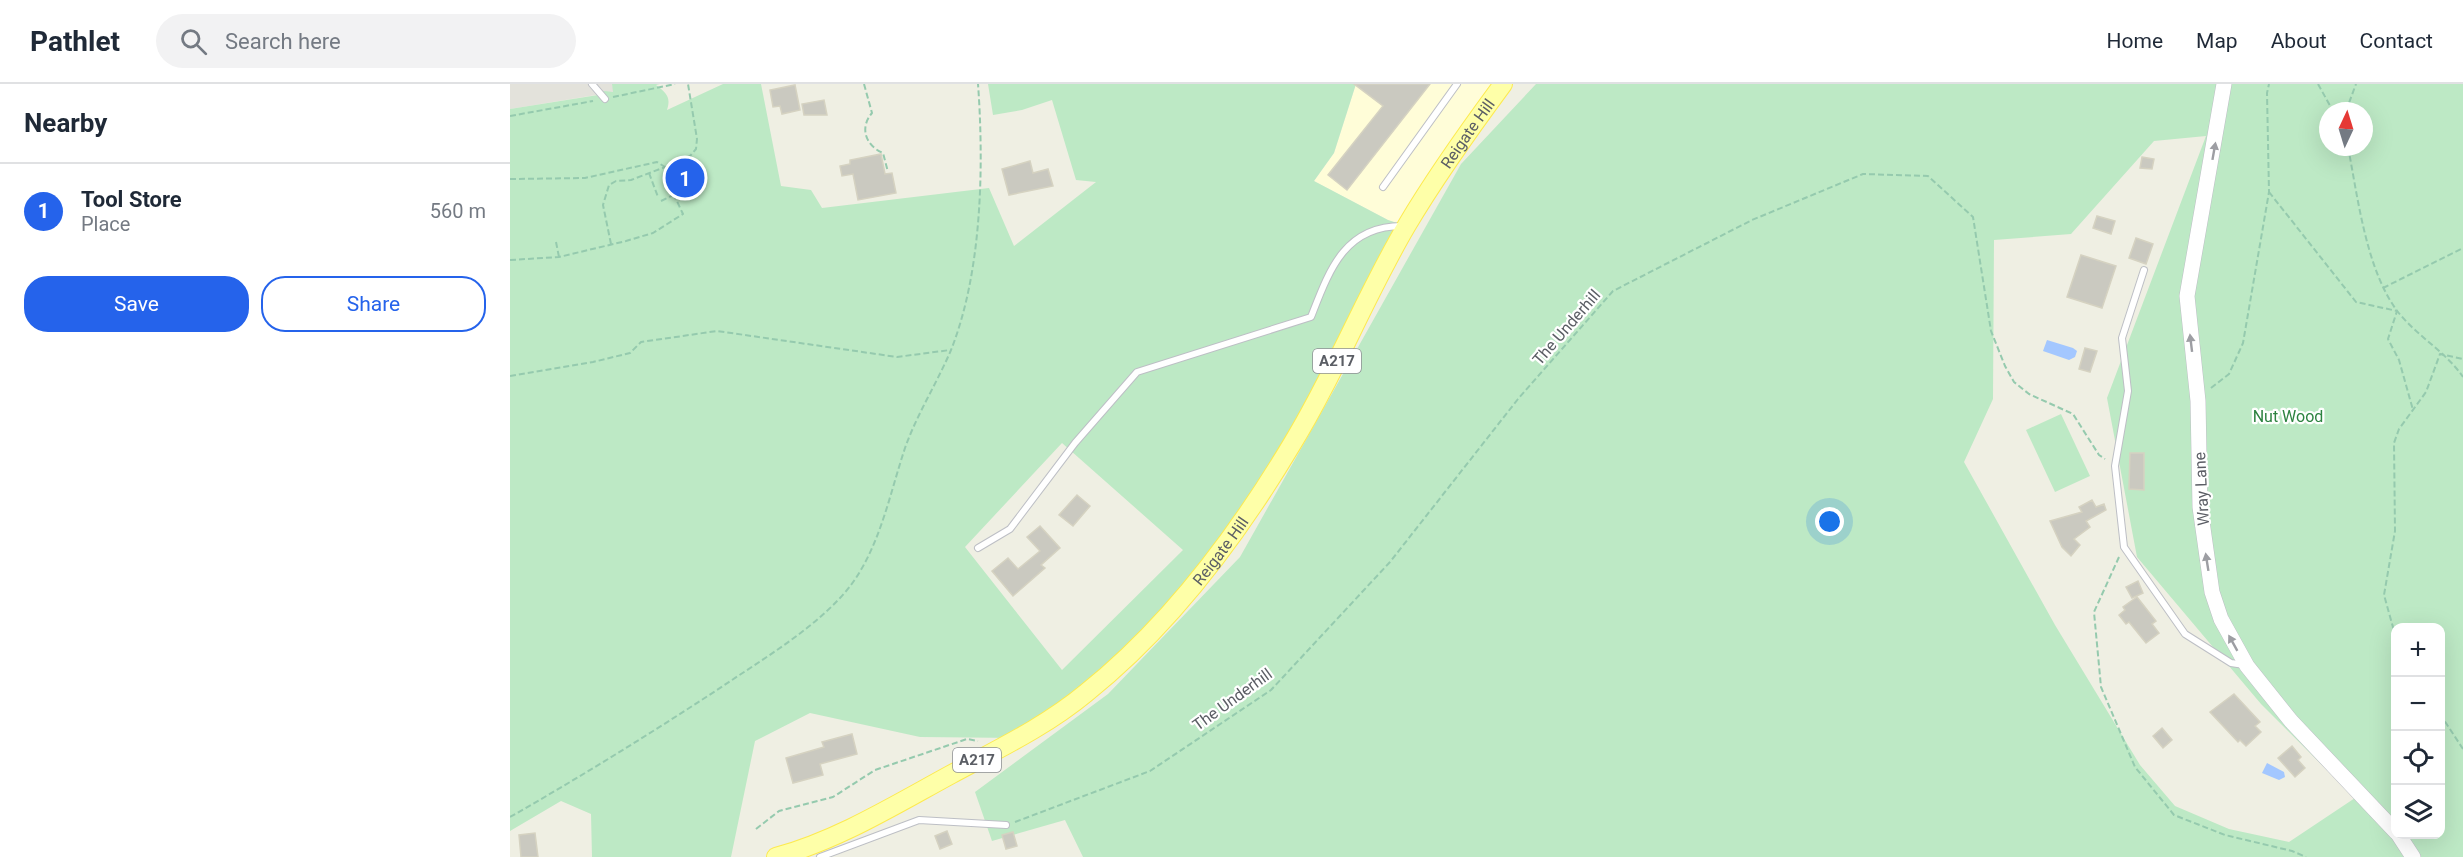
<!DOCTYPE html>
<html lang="en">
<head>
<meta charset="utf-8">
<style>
	:root { --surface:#fff; --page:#f2f2f3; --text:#1f2937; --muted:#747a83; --line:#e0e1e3; --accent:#2563eb }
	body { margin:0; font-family:Roboto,sans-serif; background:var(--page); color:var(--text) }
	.controls { position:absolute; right:18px; bottom:18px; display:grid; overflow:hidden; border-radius:12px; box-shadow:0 6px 24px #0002 }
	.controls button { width:54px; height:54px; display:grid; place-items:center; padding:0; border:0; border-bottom:2px solid var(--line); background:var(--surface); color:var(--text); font:30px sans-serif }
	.compass { position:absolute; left:1809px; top:18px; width:54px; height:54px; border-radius:50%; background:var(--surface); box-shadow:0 6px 24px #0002; rotate:4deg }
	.you { position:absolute; left:1320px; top:438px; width:21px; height:21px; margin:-15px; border:4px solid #fff; border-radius:50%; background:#1a73e8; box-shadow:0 0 0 9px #1a73e833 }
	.badge { display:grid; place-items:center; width:39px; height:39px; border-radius:50%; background:var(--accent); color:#fff; font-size:20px; font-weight:700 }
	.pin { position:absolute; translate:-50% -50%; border:3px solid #fff; box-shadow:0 2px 6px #0006 }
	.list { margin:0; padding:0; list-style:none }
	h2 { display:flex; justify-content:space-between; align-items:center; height:78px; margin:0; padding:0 24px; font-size:26px }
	h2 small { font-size:20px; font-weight:400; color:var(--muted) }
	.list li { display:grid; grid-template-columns:39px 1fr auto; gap:18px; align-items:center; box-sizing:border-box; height:96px; padding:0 24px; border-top:2px solid var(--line) }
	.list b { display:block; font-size:22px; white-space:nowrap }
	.list p { margin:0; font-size:20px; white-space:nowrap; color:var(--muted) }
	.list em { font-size:20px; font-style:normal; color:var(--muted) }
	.actions { display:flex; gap:12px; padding:18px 24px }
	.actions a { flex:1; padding:14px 0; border:2px solid var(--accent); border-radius:24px; text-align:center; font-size:21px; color:var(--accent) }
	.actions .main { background:var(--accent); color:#fff }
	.icon { flex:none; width:33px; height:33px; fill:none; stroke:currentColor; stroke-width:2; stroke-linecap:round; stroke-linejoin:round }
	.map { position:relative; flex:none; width:1953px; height:773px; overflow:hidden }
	header { display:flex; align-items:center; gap:36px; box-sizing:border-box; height:84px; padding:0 30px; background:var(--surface); border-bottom:2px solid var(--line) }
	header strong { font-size:28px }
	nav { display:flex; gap:33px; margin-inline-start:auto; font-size:21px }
	.search { width:420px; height:54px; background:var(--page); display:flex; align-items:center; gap:15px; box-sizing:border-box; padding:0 21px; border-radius:33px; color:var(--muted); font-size:22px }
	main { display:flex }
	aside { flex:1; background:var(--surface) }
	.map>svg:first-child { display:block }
	.commercial { fill:#fffdd8 }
	.industrial { fill:#e3e2db }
	.green { fill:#bde9c5; fill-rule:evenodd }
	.water { fill:#a3c7ff }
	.building { fill:#cac9c0; stroke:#d5d2c1; stroke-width:1.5 }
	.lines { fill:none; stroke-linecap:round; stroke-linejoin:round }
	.service-casing { stroke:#bdbfc5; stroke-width:8 }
	.tertiary-casing { stroke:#bdbfc5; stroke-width:16 }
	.primary-casing { stroke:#fdea4f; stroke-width:20 }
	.path { stroke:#95caae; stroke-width:2; stroke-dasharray:6 3; stroke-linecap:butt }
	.service { stroke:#fff; stroke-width:6 }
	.tertiary { stroke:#fff; stroke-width:15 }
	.primary { stroke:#feffa8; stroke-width:18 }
	.oneway { fill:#9d9ea3 }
	.labels { text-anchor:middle; stroke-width:4.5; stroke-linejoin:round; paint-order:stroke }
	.shield { fill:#fff; stroke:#8c8e93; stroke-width:1.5 }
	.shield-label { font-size:15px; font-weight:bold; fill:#5b5e65 }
	.street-label { font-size:16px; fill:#5b5e65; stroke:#fff }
	.park-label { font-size:16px; fill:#2d8340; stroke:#fff }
</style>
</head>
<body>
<header>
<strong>Pathlet</strong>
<div class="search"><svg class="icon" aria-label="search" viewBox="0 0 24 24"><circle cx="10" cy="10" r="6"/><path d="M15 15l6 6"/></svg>Search here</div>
<nav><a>Home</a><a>Map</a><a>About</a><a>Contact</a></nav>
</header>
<main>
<aside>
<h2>Nearby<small></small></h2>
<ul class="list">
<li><span class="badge">1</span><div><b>Tool Store</b><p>Place</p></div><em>560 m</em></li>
</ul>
<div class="actions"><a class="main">Save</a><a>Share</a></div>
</aside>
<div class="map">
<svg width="1953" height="773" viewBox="0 0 1953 773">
	<rect width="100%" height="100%" fill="#efefe3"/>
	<polygon class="commercial" points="846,0 993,0 896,142 878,136 804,97 824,69"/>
	<polygon class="industrial" points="0,0 102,0 104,8 0,25"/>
	<g class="green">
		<path d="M102,0H150L146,1C157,9 161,14 157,26L213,0H251L271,102L301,106L312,124L479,104L504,162L586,98L566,96L542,16L512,26L483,31L478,0H846L824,69L804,97L878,136L896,142L783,359L646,545L509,654L410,653L300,629L245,657L221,773H82L81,730L51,717L0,747V25L88,11L94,7L103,8ZM552,359L673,466L552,586L455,463Z"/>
		<path d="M1026,0H1953V773H573L555,736L482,757L465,708L598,610L730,473L951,80ZM1818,27H1854V63H1818ZM1696,52L1597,314L1627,473L1751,620L1845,714L1779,758L1719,745L1665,722L1630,681L1545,541L1454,378L1483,315L1484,156L1561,150L1644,57ZM1886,544H1930V750H1886Z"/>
		<polygon points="1551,330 1580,392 1545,408 1516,346"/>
	</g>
	<g class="water">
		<polygon points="1537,256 1563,264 1567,267 1565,273 1559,276 1533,267"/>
		<polygon points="1757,679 1774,688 1775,693 1769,696 1752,689"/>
	</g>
	<g class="building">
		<polygon points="844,0 920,0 837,106 818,91 873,22"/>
		<polygon points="285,1 290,26 272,30 270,22 263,23 260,6"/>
		<polygon points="314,16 317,31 294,31 292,20"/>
		<polygon points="371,70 375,90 382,89 386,109 348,116 343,90 332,92 330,82 340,80 340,76"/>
		<polygon points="1632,73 1644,75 1642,85 1630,84"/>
		<polygon points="179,77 190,104 172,112 161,85"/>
		<polygon points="520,77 523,89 538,85 543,102 499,111 492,85"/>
		<polygon points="1587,132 1605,137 1601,150 1583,144"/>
		<polygon points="1626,154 1643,160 1636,180 1619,174"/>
		<polygon points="1571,171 1606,182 1592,224 1557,213"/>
		<polygon points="1575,264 1587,267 1580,288 1569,285"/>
		<polygon points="1620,369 1634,369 1634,406 1619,405"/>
		<polygon points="567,411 580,422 563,442 549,431"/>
		<polygon points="1582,416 1586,423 1594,420 1596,426 1576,437 1580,443 1564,455 1570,461 1561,472 1552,463 1540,437 1572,428 1569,423"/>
		<polygon points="530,442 550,464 531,481 535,484 503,512 482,487 498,474 508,485 530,467 517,453"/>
		<polygon points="1628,497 1633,509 1622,514 1616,503"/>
		<polygon points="1627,513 1646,537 1642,540 1649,549 1636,559 1619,538 1616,540 1609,531 1615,526 1613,523"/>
		<polygon points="1724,610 1750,638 1745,642 1751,648 1736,662 1730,656 1728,658 1700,628"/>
		<polygon points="1652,644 1662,656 1653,664 1643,652"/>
		<polygon points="342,650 347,670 310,680 313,691 283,699 276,674 314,663 312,658"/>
		<polygon points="1782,662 1791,673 1788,676 1795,684 1785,693 1768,674"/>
		<polygon points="437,747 442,760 430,765 425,752"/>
		<polygon points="503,748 507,762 496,765 492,751"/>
		<polygon points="25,749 28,773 11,773 9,751"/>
	</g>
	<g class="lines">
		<defs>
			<g id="service">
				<polyline points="82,0 95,15"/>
				<polyline points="873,103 947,0"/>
				<polyline points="1634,186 1612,254 1618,307 1605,382 1614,463 1675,550 1721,579 1734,581"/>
				<path d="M468,464L500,445L565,359L627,288L801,233C819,187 834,142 892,142"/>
				<polyline points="310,773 409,736 496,741"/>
			</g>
			<g id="tertiary">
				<polyline points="1714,0 1677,212 1688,317 1690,423 1702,508 1711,535 1737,582 1781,637 1886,748"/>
				<polyline points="1888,750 1903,773"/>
			</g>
			<g id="primary">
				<path id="s1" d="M266,773C328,756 383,722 440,691C486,666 535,643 576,609C660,542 727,452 782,360C825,290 855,212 897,141C926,92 959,46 993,0"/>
			</g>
		</defs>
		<use href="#service" class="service-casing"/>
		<use href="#tertiary" class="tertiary-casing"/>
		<use href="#primary" class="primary-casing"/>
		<g class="path">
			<path d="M354,0L362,29C349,44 356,62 373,69L378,88"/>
			<polyline points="1808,0 1823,27"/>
			<polyline points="103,13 165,0"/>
			<polyline points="1836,27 1846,0"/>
			<polyline points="0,32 83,17"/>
			<path d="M1838,63C1848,114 1856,186 1888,228C1907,252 1936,268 1953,293"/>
			<polyline points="139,89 148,113"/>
			<polyline points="0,95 75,94 147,78 155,83"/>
			<polyline points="1759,108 1846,218 1887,227 1878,255 1889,276 1903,326"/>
			<polyline points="151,117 166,110 154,84"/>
			<polyline points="46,158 49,173"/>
			<polyline points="101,160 93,121 99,101 106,97 121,96 158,82 180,72 186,65 187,55 178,0"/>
			<polyline points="0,176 49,173 116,157 143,149 173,130 164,111"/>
			<polyline points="1873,204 1953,164"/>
			<polyline points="0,292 83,278 120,269 131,258 207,247 387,273 440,266"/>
			<polyline points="1701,304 1719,290 1733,259 1759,108 1757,9 1759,0"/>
			<polyline points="1609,473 1584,528 1591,603 1625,683 1664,731 1715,751 1782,767 1796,773"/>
			<polyline points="1886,554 1874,511 1885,447 1884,359 1889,345 1916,308 1930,270 1953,275"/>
			<polyline points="1930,630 1953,665"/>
			<path d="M0,733C72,692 143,648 213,602C253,575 297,549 330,514C368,474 378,415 395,364C407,330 427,299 441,266C472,188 474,83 468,0"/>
			<polyline points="505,738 640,687 761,606 880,478 1008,315 1103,207 1242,136 1353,90 1418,92 1463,133 1481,247 1495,282 1504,298 1519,310 1563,330 1589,371 1595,375"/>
			<polyline points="246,745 269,727 323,713 365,686 457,655 468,657"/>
		</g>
		<use href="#service" class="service"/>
		<use href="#tertiary" class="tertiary"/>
		<use href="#primary" class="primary"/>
	</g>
	<defs><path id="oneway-solid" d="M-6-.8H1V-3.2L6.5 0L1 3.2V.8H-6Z" transform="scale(1.5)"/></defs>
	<g class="oneway">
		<use href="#oneway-solid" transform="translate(1704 67) rotate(-80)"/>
		<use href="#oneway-solid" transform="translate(1681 259) rotate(-97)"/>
		<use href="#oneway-solid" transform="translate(1697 478) rotate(-99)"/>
		<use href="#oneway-solid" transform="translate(1723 559) rotate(-119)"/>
	</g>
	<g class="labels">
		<g class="shield">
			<rect x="803" y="265" width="48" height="24" rx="4.5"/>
			<rect x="443" y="664" width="48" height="24" rx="4.5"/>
		</g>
		<g class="shield-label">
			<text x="827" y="282">A217</text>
			<text x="467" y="681">A217</text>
		</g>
		<g class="street-label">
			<text dy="6" stroke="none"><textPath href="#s1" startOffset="1034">Reigate Hill</textPath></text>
			<text transform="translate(1056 243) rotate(-49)" y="6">The Underhill</text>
			<text transform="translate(1691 405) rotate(-93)" y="6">Wray Lane</text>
			<text dy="6" stroke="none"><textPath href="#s1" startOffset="548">Reigate Hill</textPath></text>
			<text transform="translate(722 615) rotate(-36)" y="6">The Underhill</text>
		</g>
		<g class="park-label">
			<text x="1778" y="338">Nut Wood</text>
		</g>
	</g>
</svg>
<div class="controls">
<button>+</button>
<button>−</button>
<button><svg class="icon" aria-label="locate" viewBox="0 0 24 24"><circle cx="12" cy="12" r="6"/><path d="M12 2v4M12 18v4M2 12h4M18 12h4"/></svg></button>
<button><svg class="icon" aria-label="layers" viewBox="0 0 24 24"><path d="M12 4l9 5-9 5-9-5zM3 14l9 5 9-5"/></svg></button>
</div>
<svg class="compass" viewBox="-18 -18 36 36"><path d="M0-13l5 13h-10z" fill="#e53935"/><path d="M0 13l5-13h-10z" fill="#747a83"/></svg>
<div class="you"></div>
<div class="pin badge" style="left:175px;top:94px">1</div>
</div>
</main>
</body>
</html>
